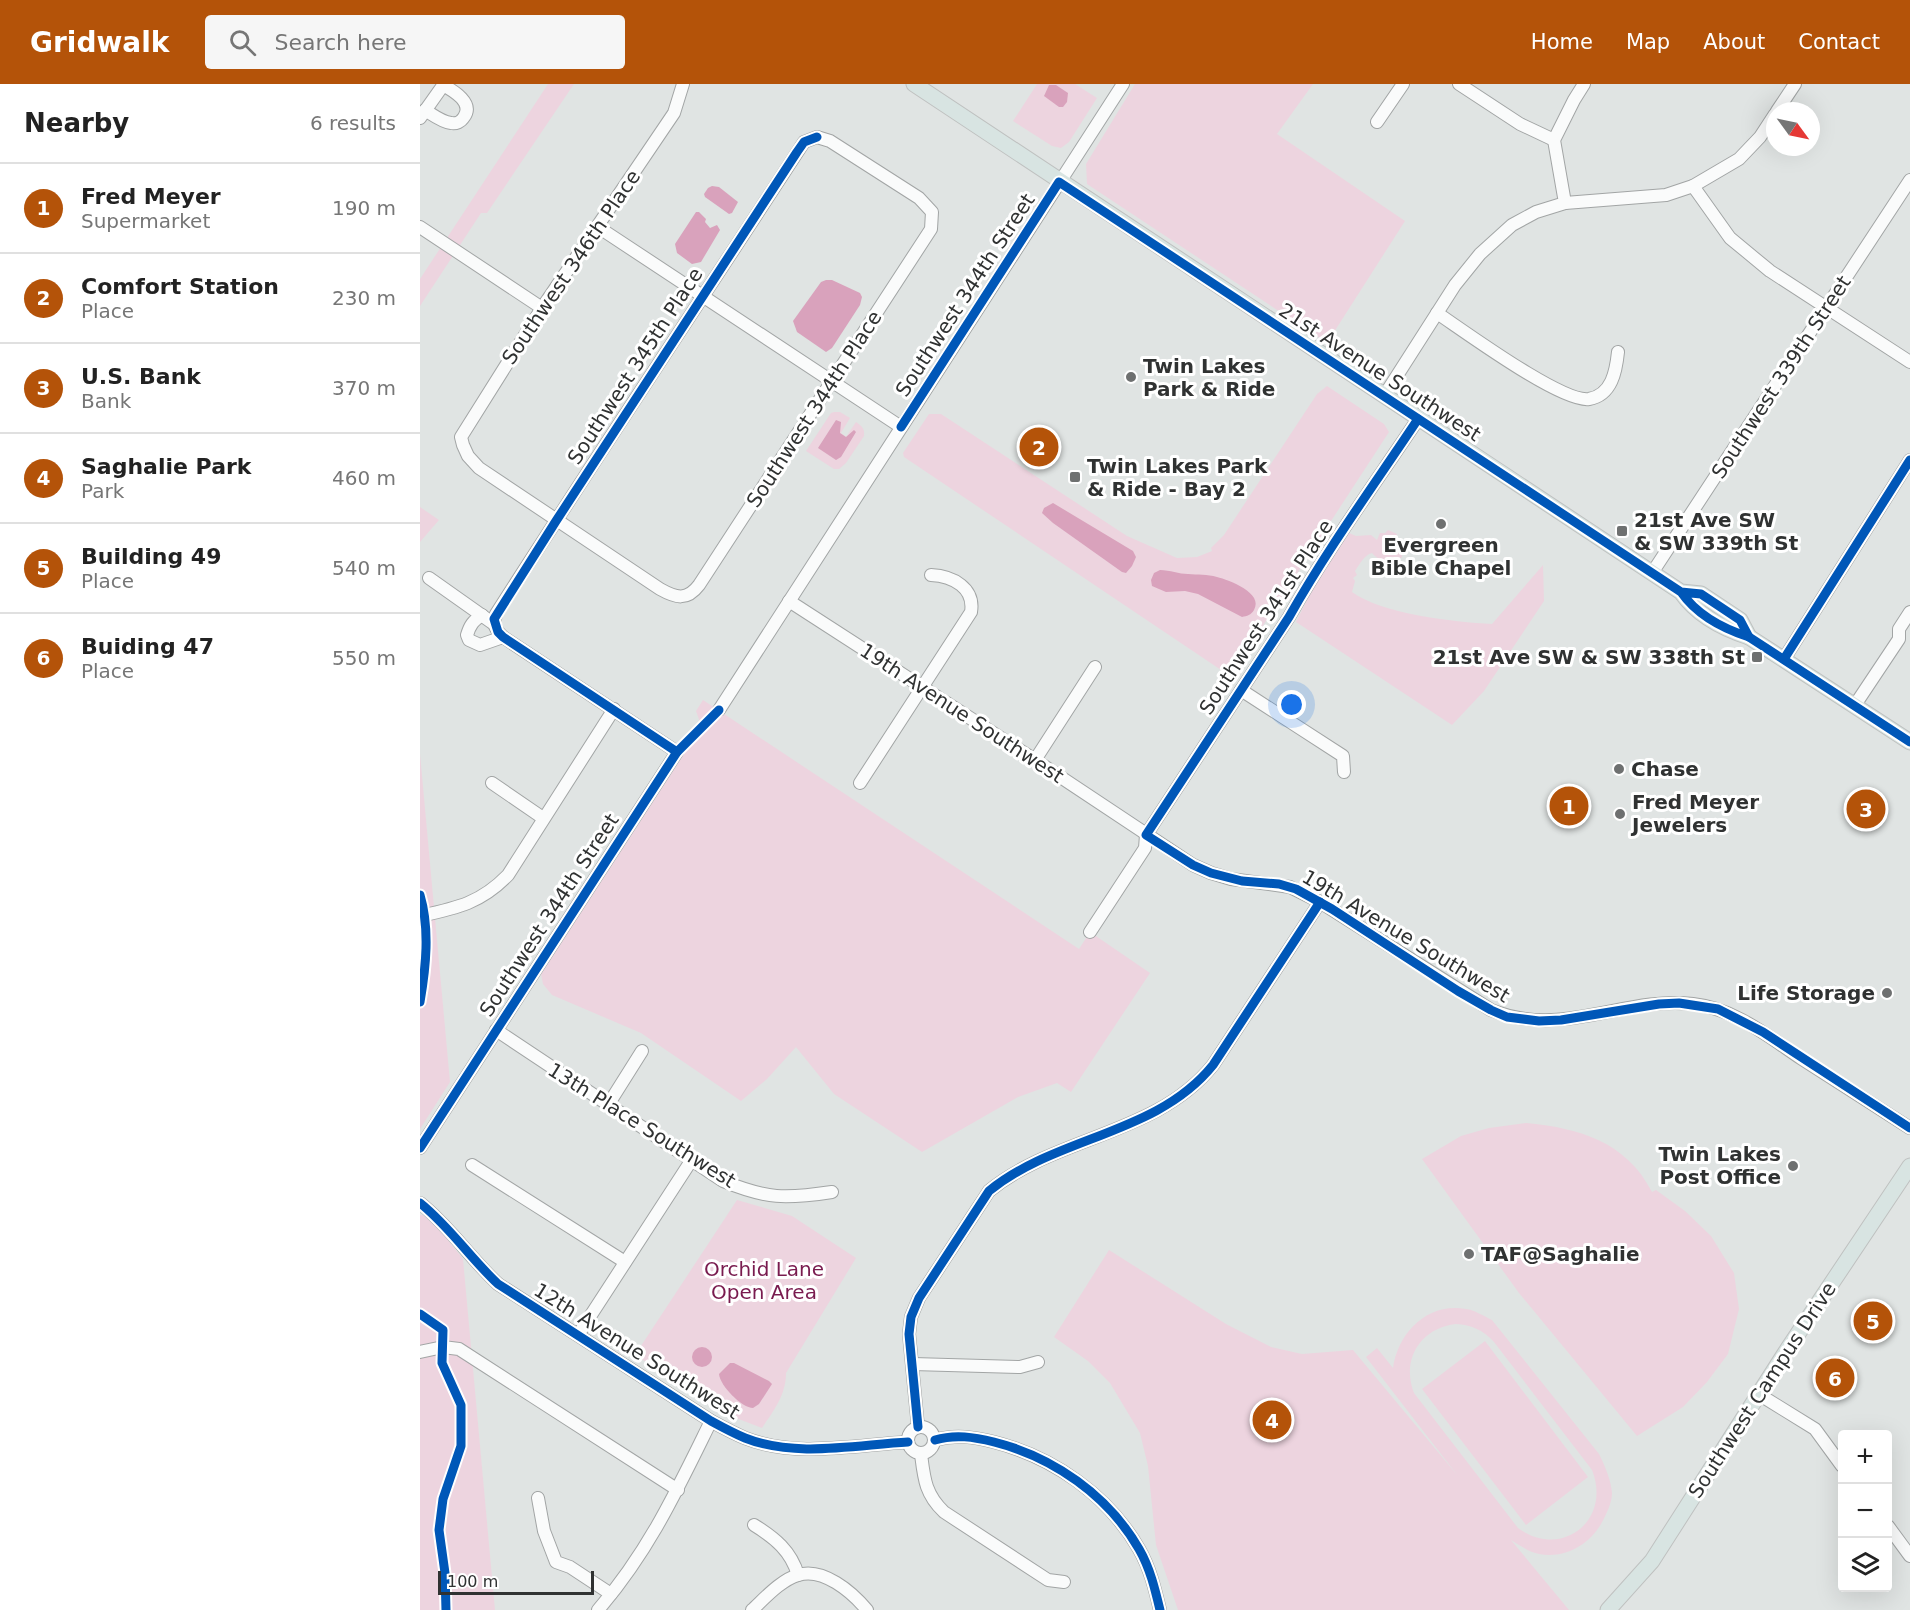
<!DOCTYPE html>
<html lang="en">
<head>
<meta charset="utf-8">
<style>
	:root { --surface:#fff; --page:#f6f6f6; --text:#222; --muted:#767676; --line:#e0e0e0; --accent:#b45309 }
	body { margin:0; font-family:"DejaVu Sans",sans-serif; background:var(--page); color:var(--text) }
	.controls { position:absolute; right:18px; bottom:18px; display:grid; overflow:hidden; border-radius:6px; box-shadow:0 6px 24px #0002 }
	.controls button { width:54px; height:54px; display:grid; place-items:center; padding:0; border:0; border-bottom:2px solid var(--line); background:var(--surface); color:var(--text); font:30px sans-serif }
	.compass { position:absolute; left:1346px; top:18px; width:54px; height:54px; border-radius:50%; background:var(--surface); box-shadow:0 6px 24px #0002; rotate:123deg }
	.scale { position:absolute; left:18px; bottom:15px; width:156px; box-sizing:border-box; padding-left:6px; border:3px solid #303232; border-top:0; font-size:16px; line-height:21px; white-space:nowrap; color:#303232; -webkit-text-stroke:4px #fff; paint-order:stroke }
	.you { position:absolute; left:872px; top:621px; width:21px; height:21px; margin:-15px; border:4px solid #fff; border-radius:50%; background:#1a73e8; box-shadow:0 0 0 9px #1a73e833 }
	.badge { display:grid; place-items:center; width:39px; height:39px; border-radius:50%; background:var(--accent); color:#fff; font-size:20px; font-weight:700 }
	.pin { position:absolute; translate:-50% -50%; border:3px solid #fff; box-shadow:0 2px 6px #0006 }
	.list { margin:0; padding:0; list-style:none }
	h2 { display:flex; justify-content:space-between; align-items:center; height:78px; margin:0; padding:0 24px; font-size:26px }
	h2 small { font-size:20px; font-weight:400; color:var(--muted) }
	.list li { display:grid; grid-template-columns:39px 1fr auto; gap:18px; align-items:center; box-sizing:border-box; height:90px; padding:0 24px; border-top:2px solid var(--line) }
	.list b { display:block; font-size:22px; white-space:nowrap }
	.list p { margin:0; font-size:20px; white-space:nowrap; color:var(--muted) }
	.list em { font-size:20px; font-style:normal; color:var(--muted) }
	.icon { flex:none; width:33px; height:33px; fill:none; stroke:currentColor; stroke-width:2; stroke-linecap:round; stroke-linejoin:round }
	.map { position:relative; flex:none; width:1490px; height:1526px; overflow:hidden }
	header { display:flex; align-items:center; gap:36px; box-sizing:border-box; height:84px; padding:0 30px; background:var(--accent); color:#fff }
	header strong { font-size:28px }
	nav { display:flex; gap:33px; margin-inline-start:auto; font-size:21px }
	.search { width:420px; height:54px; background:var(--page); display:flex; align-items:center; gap:15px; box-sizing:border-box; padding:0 21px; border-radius:6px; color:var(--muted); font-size:22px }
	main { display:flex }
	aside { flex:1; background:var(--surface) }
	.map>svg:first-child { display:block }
	.green { fill:#edd4df; fill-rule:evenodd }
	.water { fill:#d9a2bc }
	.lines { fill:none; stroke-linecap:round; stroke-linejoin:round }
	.minor-casing { stroke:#a2a5a5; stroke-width:14 }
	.major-casing { stroke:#bfc1c0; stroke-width:17 }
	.minor { stroke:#fafbfb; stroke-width:12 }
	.major { stroke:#d8e4e2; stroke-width:15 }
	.cycleway-casing { stroke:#fff; stroke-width:13 }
	.cycleway { stroke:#0057b8; stroke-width:9 }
	.poi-dot { fill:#6e7070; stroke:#fff; stroke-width:2 }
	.labels { text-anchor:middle; stroke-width:6; stroke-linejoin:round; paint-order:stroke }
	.street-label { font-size:20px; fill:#303232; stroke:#fff }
	.poi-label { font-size:20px; font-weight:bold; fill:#303232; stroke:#fff; text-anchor:start }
	.park-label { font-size:20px; fill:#791b4f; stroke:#fff }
</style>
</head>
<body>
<header>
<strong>Gridwalk</strong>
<div class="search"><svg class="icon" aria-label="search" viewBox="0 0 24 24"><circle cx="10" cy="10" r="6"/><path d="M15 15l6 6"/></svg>Search here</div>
<nav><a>Home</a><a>Map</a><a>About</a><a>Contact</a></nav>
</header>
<main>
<aside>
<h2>Nearby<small>6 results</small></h2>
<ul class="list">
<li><span class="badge">1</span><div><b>Fred Meyer</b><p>Supermarket</p></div><em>190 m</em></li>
<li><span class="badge">2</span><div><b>Comfort Station</b><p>Place</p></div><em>230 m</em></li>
<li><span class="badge">3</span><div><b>U.S. Bank</b><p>Bank</p></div><em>370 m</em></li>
<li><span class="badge">4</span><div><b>Saghalie Park</b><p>Park</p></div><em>460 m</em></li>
<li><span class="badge">5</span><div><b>Building 49</b><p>Place</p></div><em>540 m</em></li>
<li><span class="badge">6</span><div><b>Buiding 47</b><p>Place</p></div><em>550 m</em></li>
</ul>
</aside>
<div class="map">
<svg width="1490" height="1526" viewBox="0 0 1490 1526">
	<rect width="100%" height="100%" fill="#e0e4e3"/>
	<g class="green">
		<polygon points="128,0 154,0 67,129 61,129 0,222 0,195"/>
		<polygon points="617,0 655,0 677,14 649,58 641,64 632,62 593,37"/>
		<polygon points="715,0 893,0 857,50 985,137 907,259 667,100 666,80"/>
		<polygon points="907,302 964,340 969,348 842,543 840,550 827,566 833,564 813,594 484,373 483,369 509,330 521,330 707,452 757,474 777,473 792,467 791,464 804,451 897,310"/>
		<path d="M414,328H420L430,334L421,349L426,353L436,338C442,342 445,345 444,352L426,379L419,385H414L386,367L411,329Z"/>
		<polygon points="0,423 19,436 0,458"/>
		<path d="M968,446L977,450L975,456L981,462L982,473C973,482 960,478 952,469C944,471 940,480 935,487L937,491L933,494L935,497L932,508C962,530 1033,538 1072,540L1123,481L1124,517L1064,607L1032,641L876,538L892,506L929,449L936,452L951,451L957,456L960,449H965Z"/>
		<path d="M283,616L659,865L670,848L730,889L651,1008L637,999L598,1013L502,1068L414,1010L376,963L347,995L321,1017L221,949L132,911L123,900L121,890L262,673C263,657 266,649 281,641L276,627Z"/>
		<polygon points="0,670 30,998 0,1045"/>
		<path d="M1106,1039C1158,1044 1206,1057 1232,1108L1236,1106L1265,1127L1291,1152L1314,1189L1319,1225L1308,1270L1287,1298L1263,1323L1217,1352L1099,1209L1002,1075L1041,1052L1069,1044Z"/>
		<path d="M317,1116L372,1132L436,1174L366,1289C366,1311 354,1326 342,1344L316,1334L215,1271Z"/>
		<polygon points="0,1131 3,1131 20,1146 43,1175 75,1526 0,1526"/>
		<path d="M689,1166L806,1240L851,1263L882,1270L933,1266L1038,1392L946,1273L957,1264L973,1284C978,1249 1007,1218 1046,1225C1054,1226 1064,1232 1072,1236L1179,1370C1185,1382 1191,1396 1192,1409C1192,1419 1186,1431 1181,1440C1169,1461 1144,1475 1119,1470C1109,1468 1099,1461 1091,1456L1149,1526H758L736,1461L728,1382L720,1349L690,1299L668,1277L634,1253ZM1036,1240C1052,1241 1063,1246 1074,1258L1172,1386C1192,1436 1142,1476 1098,1444L994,1309C981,1276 1000,1244 1036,1240Z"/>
		<polygon points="1065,1257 1168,1393 1106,1441 1002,1305"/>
	</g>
	<g class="water">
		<polygon points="629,1 636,1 648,9 647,18 643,23 639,23 624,12"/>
		<polygon points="292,102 299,103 318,118 312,129 309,130 285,113 284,110 288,104"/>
		<polygon points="276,128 279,128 286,135 285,138 290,144 297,141 300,146 281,178 272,180 257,169 255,160"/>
		<polygon points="406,196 412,196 440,209 442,213 440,221 412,264 406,268 377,248 373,237 401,198"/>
		<polygon points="416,336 421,338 420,349 426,353 434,346 436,348 421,373 416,376 398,364"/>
		<polygon points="633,419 713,467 716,473 712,482 706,489 702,488 633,439 622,429 624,424"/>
		<path d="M740,486C750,486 759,490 768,490C778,491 787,490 797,493C809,496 844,509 834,526C831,531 827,532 822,533L778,510L765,507L746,508L732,502L731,496L734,489Z"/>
		<circle cx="282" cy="1273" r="10"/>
		<path d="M310,1279H314L349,1297L352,1300L339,1320L333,1324C322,1324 300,1302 299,1290Z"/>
	</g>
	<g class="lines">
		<defs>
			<g id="minor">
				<polyline points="1039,0 1100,40 1134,56"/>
				<path d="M5,26C13,31 22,38 31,39C36,40 41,38 44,33C54,19 34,7 23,1"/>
				<polyline points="1357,27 1375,0"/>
				<polyline points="0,34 24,0"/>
				<polyline points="957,38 983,0"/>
				<polyline points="1273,102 1310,154 1350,187 1490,278"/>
				<polyline points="1145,119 1246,111 1273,102 1319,75 1340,53 1355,30"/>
				<polyline points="0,143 122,224"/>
				<polyline points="178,143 481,343"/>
				<path d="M1017,229C1044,247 1142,319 1169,315C1192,311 1196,287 1198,268"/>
				<polyline points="964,312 1035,201 1060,170 1092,141 1116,128 1145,119 1134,56 1154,16 1164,0"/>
				<polyline points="1232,489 1490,96"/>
				<path d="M369,517L615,676L773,781L791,789L811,795L870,803L900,818L1071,926C1143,955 1203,912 1273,920C1314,924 1349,953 1382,975C1418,998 1454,1021 1490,1044"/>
				<path d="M62,531C53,537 50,541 47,551L49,556L60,561L83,553"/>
				<path d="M74,540L76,530C177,372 281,216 384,58L397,53L410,57L499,114L512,128L511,145L279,501C267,517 256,514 240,505L59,384L48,372L43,361L41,353L122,224L254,29L263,0"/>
				<polyline points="1364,575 1490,376"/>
				<polyline points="821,606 923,672 924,688"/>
				<polyline points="1435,621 1479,555 1479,545 1490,528"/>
				<polyline points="299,626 703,0"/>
				<polyline points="615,676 675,583"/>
				<polyline points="72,699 123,734"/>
				<path d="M440,699L551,528C555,504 533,492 511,491"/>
				<path d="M0,832C37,824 61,819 88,791L194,625"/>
				<path d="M670,848L725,764L726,751L869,533C908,464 954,401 998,335"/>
				<path d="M76,946L303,1097C347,1115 365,1115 412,1108"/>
				<polyline points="188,1021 222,967"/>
				<polyline points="0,1064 257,668 83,553 78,548 74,540 9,494"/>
				<polyline points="52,1081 205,1178"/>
				<path d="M0,1119C30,1143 50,1174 78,1200L291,1337C302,1343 313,1349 325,1354C375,1374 435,1361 488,1358"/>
				<polyline points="158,1251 271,1077"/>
				<polyline points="0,1268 23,1263 39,1265 258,1406"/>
				<polyline points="493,1280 600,1283 618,1278"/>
				<polyline points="1340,1311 1395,1345 1422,1382"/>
				<circle cx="501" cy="1356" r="13"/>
				<path d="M498,1343L489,1250L491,1233L499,1214L569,1107C636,1052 737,1051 793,981L900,818"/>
				<path d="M515,1356C535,1350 554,1353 574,1358C633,1373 688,1411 719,1465C730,1484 735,1505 740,1526"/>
				<path d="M501,1370C504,1394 505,1410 524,1428L628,1496L644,1498"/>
				<polyline points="118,1414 124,1447 136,1478 150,1483 191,1510"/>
				<path d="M334,1441C355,1454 371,1467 378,1491"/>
				<polyline points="1468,1442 1490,1472"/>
				<path d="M178,1526C229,1467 257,1406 291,1337"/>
				<path d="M332,1526C345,1514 361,1496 378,1491C403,1483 432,1508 447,1526"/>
			</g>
			<g id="major">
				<path d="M494,0L1261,508C1277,531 1304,545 1329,553L1320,536L1281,510L1261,508"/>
				<polyline points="1329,553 1490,658"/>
				<polyline points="1188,1526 1232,1477 1369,1263 1490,1082"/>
			</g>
		</defs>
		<use href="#minor" class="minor-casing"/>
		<use href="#major" class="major-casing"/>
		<use href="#minor" class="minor"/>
		<use href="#major" class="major"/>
		<defs>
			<g id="cycleway">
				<path d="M998,335C954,401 908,464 869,533L726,751L773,781L791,789L822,797L859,800L876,805L912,825L1038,907L1071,926L1087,933L1119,937L1141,936L1239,920L1259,919L1298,925L1343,948L1490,1044"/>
				<path d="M481,343L639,98L1261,508C1277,531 1304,545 1329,553L1320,536L1281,510L1261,508"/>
				<polyline points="1329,553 1490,658"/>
				<polyline points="1364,575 1490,376"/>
				<polyline points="257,668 83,553 78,548 74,535 136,437 377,68 384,58 397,53"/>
				<path d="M0,811C10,845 6,883 0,918"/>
				<polyline points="0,1064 257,668 299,626"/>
				<path d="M0,1119C30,1143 50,1174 78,1200L291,1337C302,1343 313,1349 325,1354C375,1374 435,1361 488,1358"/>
				<polyline points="0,1230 23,1246 22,1279 41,1321 41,1362 23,1415 19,1446 25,1489 26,1526"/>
				<path d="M498,1343L489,1250L491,1233L499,1214L569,1107C636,1052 737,1051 793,981L900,818"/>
				<path d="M515,1356C535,1350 554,1353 574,1358C633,1373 688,1411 719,1465C730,1484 735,1505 740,1526"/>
			</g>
		</defs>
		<use href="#cycleway" class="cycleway-casing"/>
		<use href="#cycleway" class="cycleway"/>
	</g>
	<g class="poi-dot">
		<circle cx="711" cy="293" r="6"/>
		<rect x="649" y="387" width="12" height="12" rx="3"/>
		<circle cx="1021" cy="440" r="6"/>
		<rect x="1196" y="441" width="12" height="12" rx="3"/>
		<rect x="1331" y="567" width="12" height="12" rx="3"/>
		<circle cx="1199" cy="685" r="6"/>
		<circle cx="1200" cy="730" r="6"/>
		<circle cx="1467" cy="909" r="6"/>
		<circle cx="1373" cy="1082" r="6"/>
		<circle cx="1049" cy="1170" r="6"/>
	</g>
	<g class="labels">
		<g class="street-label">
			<text transform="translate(151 183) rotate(-56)" y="7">Southwest 346th Place</text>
			<text transform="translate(545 211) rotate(-57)" y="7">Southwest 344th Street</text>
			<text transform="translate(215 282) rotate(-57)" y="7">Southwest 345th Place</text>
			<text transform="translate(960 288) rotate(33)" y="7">21st Avenue Southwest</text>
			<text transform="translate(1361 293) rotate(-57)" y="7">Southwest 339th Street</text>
			<text transform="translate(394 325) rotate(-57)" y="7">Southwest 344th Place</text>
			<text transform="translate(846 533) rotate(-57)" y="7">Southwest 341st Place</text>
			<text transform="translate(542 629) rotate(33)" y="7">19th Avenue Southwest</text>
			<text transform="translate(129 831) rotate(-57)" y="7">Southwest 344th Street</text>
			<text transform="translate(986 852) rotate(31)" y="7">19th Avenue Southwest</text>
			<text transform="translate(222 1041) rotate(32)" y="7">13th Place Southwest</text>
			<text transform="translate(217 1267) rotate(32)" y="7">12th Avenue Southwest</text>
			<text transform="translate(1342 1306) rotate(-57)" y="7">Southwest Campus Drive</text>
		</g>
		<g class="poi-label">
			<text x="723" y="289">Twin Lakes<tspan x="723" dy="23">Park &amp; Ride</tspan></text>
			<text x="667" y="389">Twin Lakes Park<tspan x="667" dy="23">&amp; Ride - Bay 2</tspan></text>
			<text x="1214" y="443">21st Ave SW<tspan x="1214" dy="23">&amp; SW 339th St</tspan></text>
			<text x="1021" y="468" text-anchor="middle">Evergreen<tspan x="1021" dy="23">Bible Chapel</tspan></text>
			<text x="1325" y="580" text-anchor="end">21st Ave SW &amp; SW 338th St</text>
			<text x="1211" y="692">Chase</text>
			<text x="1212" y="725">Fred Meyer<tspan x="1212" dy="23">Jewelers</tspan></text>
			<text x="1455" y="916" text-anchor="end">Life Storage</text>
			<text x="1361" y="1077" text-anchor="end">Twin Lakes<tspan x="1361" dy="23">Post Office</tspan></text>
			<text x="1061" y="1177">TAF@Saghalie</text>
		</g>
		<g class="park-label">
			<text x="344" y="1192">Orchid Lane<tspan x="344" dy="23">Open Area</tspan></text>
		</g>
	</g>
</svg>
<div class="controls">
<button>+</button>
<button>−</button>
<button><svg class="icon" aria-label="layers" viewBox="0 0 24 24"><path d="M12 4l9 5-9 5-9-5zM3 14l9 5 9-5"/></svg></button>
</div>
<svg class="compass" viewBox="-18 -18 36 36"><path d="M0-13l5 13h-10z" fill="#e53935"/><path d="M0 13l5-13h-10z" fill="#767676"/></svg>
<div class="scale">100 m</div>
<div class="you"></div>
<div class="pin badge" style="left:1149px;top:722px">1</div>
<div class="pin badge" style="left:619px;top:363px">2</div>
<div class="pin badge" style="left:1446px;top:725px">3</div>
<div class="pin badge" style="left:852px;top:1336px">4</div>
<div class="pin badge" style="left:1453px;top:1237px">5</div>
<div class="pin badge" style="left:1415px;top:1294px">6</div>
</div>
</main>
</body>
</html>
